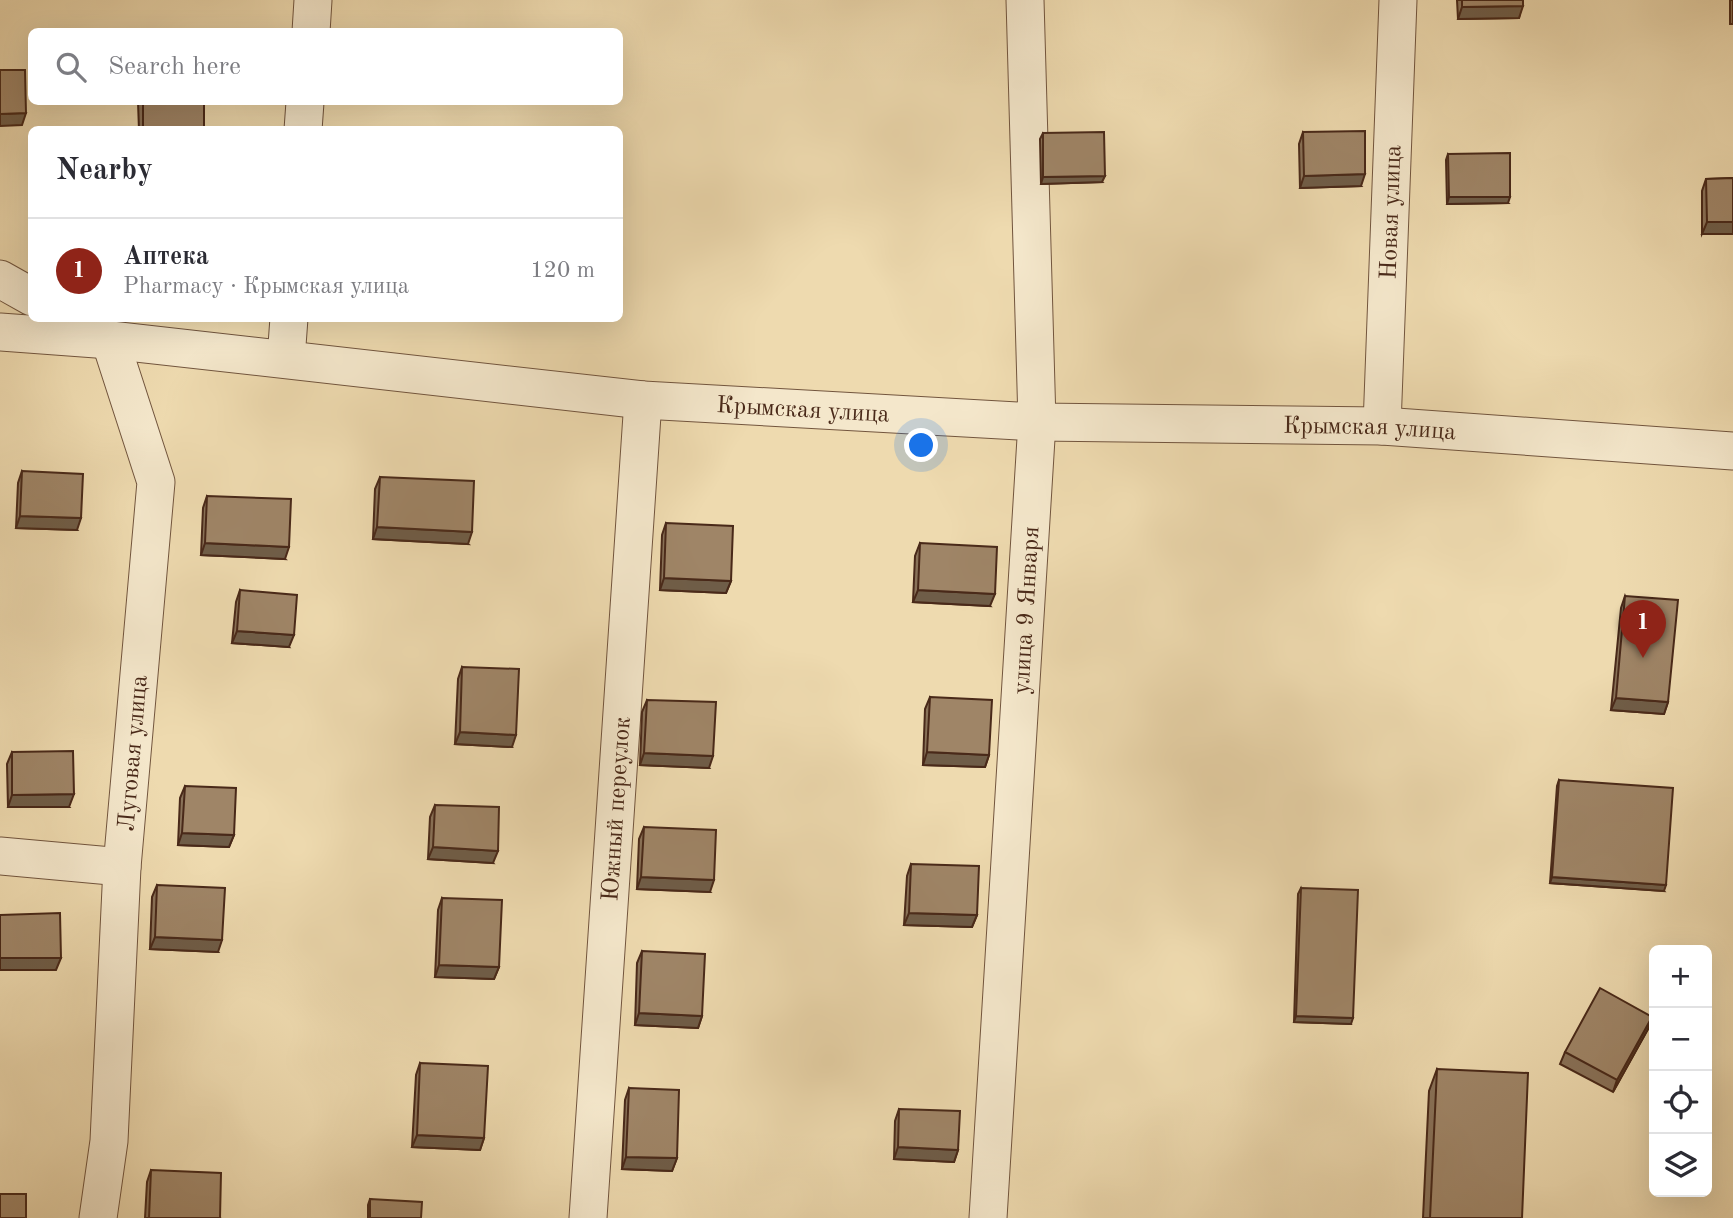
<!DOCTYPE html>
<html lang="en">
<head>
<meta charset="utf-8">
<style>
	:root { --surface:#fff; --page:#f2f2f3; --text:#2b2b33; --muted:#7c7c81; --line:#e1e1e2; --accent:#8f2418 }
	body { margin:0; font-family:"Old Standard TT",serif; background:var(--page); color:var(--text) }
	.controls { position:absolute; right:21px; bottom:21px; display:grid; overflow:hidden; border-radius:10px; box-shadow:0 7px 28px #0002 }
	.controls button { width:63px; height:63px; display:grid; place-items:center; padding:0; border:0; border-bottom:2px solid var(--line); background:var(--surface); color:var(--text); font:35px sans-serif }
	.you { position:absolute; left:922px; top:446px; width:24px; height:24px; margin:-18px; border:5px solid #fff; border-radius:50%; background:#1a73e8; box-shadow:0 0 0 10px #1a73e833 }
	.badge { display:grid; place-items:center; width:46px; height:46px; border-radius:50%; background:var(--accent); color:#fff; font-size:23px; font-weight:700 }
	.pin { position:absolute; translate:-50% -58px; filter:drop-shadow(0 2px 4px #0008) }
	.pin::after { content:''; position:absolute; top:37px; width:24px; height:21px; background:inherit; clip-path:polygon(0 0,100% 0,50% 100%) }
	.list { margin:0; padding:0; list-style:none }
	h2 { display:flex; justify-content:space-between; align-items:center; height:91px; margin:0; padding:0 28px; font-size:30px }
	h2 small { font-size:23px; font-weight:400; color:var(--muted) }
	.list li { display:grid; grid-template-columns:46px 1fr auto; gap:21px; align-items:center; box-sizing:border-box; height:105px; padding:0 28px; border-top:2px solid var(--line) }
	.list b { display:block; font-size:26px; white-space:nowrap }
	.list p { margin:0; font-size:23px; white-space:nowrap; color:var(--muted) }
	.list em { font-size:23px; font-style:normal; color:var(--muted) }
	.icon { flex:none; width:38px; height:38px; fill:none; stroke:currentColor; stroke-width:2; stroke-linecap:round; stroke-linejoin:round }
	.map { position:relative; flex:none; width:1733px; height:1218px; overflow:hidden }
	.search { position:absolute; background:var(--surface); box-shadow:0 7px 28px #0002; left:28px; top:28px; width:595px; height:77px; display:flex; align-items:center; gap:18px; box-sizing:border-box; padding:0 24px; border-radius:10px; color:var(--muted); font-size:26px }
	.panel { position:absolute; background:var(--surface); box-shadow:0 7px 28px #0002; left:28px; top:126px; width:595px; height:196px; border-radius:10px }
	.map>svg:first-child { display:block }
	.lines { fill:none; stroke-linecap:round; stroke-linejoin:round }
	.minor-casing { stroke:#72553e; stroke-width:39 }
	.minor { stroke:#f4e7cb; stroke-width:37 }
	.wall { fill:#897259; stroke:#492919; stroke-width:2 }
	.shaded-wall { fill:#6f5d48; stroke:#492919; stroke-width:2 }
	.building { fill:#9f8567; stroke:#492919; stroke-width:2 }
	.labels { text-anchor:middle; stroke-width:6; stroke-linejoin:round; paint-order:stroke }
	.street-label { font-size:24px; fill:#492919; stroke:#f4e7cb }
</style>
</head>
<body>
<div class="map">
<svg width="1733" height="1218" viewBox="0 0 1733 1218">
	<rect width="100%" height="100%" fill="#eedaaf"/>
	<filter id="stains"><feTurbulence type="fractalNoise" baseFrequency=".00286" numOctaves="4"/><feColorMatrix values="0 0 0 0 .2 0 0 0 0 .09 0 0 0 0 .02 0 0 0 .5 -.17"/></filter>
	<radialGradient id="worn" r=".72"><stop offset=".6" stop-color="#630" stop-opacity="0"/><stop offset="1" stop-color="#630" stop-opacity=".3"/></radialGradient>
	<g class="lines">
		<defs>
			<g id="minor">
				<polyline points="311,32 313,0"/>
				<polyline points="303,130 305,102"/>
				<polyline points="0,279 32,297"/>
				<polyline points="90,329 110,340 156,482 122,867 109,1141 98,1218"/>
				<path id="s1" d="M0,332L110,340L643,400L1037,422L1382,426L1733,451"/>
				<polyline points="286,359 289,318"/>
				<path id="s2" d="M1382,426L1398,0"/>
				<polyline points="0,856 122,867"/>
				<path id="s3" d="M588,1218L643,400"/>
				<path id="s4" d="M988,1218L1037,422L1025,0"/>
			</g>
		</defs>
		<use href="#minor" class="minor-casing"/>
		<use href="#minor" class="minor"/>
	</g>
	<g class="wall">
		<polygon points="1457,0 1523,0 1519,18 1458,19"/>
		<rect x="1730" y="0" width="3" height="24"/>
		<polygon points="138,102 204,102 204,129 139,130"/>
		<polygon points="1303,132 1361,186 1300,188 1299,144"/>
		<polygon points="1043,133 1102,182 1041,184 1040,139"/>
		<polygon points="1448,154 1508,203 1447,204 1446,160"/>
		<polygon points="1733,178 1702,234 1702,191 1706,179"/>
		<polygon points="22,471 77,530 16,528 18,483"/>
		<polygon points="380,477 468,544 373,539 375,489"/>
		<polygon points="207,496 285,559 201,555 203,508"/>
		<polygon points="666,523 731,581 726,593 660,590 662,535"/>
		<polygon points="920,543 990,606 913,602 915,556"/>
		<polygon points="240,590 289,647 232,643 236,602"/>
		<polygon points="1625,596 1668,702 1664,714 1611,710 1621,608"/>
		<polygon points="462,667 512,747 455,744 458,679"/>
		<polygon points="930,697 989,755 985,767 923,765 925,709"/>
		<polygon points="647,700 709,768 640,765 642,712"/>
		<polygon points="12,752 69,807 8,807 7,764"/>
		<polygon points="1559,780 1664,891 1550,883 1557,786"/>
		<polygon points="185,786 234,835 229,847 178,845 180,798"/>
		<polygon points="435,805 493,863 428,859 430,817"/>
		<polygon points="644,827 710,892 637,889 639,839"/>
		<polygon points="911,864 977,915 972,927 904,925 907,876"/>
		<polygon points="157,885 218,952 150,949 152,897"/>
		<polygon points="1301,888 1351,1024 1294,1022 1298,894"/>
		<polygon points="442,898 499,967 494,979 435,977 438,910"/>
		<polygon points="642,951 702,1016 698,1028 635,1025 637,963"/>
		<polygon points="1648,1029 1613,1092 1560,1064 1565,1052"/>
		<polygon points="420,1063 484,1138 480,1150 412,1147 416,1075"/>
		<polygon points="1437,1069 1522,1218 1423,1218 1429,1091"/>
		<polygon points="629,1088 677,1158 672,1171 622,1169 625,1100"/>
		<polygon points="899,1109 958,1150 954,1162 894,1159 895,1121"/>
		<polygon points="151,1170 220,1218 145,1218 147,1182"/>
		<polygon points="370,1199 421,1218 368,1218 368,1205"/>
	</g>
	<g class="shaded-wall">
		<polygon points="1523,6 1519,18 1458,19 1462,7"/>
		<polygon points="26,113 22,125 0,126 0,114"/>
		<polygon points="1365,174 1361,186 1300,188 1304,176"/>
		<polygon points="1105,176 1102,182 1041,184 1043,177"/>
		<polygon points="1449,197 1510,197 1508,203 1447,204"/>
		<polygon points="1707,222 1733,222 1733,234 1702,234"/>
		<polygon points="20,516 81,518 77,530 16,528"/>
		<polygon points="377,527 472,532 468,544 373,539"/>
		<polygon points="205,543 289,547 285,559 201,555"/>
		<polygon points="664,578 731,581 726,593 660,590"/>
		<polygon points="918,590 995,594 990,606 913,602"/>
		<polygon points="237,631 294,635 289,647 232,643"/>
		<polygon points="1616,698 1668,702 1664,714 1611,710"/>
		<polygon points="460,732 516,735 512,747 455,744"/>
		<polygon points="927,752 989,755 985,767 923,765"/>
		<polygon points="644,753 713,756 709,768 640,765"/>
		<polygon points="74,794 69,807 8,807 12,795"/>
		<polygon points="182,833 234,835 229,847 178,845"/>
		<polygon points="433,847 498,851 493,863 428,859"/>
		<polygon points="641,877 714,880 710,892 637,889"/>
		<polygon points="1552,877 1666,885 1664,891 1550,883"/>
		<polygon points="909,913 977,915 972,927 904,925"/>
		<polygon points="155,937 222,940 218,952 150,949"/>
		<polygon points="0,958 61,958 56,970 0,970"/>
		<polygon points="439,965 499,967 494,979 435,977"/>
		<polygon points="639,1013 702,1016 698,1028 635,1025"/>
		<polygon points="1296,1016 1353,1018 1351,1024 1294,1022"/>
		<polygon points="1652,1017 1648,1029 1613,1092 1617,1080"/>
		<polygon points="417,1135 484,1138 480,1150 412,1147"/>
		<polygon points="898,1147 958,1150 954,1162 894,1159"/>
		<polygon points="626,1157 677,1158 672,1171 622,1169"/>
	</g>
	<g class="building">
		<polygon points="1462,0 1523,0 1523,6 1462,7"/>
		<polygon points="0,70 25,70 26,113 0,114"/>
		<polygon points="143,102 204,102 204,129 143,130"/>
		<polygon points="1365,131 1365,174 1304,176 1303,132"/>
		<polygon points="1104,132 1105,176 1043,177 1043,133"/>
		<polygon points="1510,153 1510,197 1449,197 1448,154"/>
		<polygon points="1733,178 1733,222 1707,222 1706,179"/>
		<polygon points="22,471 83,474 81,518 20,516"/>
		<polygon points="380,477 474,481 472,532 377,527"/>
		<polygon points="207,496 291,499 289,547 205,543"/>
		<polygon points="666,523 733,526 731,581 664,578"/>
		<polygon points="920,543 997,547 995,594 918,590"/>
		<polygon points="240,590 297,595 294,635 237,631"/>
		<polygon points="1625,596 1678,600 1668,702 1616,698"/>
		<polygon points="462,667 519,669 516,735 460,732"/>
		<polygon points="930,697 992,700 989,755 927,752"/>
		<polygon points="647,700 716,702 713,756 644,753"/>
		<polygon points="73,751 74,794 12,795 12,752"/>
		<polygon points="1559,780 1673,788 1666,885 1552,877"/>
		<polygon points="185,786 236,788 234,835 182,833"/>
		<polygon points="435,805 499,807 498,851 433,847"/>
		<polygon points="644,827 716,830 714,880 641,877"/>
		<polygon points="911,864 979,866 977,915 909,913"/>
		<polygon points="157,885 225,888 222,940 155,937"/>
		<polygon points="1301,888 1358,890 1353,1018 1296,1016"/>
		<polygon points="442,898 502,900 499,967 439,965"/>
		<polygon points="60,913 61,958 0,958 0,915"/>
		<polygon points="642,951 705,954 702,1016 639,1013"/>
		<polygon points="1600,988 1652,1017 1617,1080 1565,1052"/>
		<polygon points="420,1063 488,1066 484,1138 417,1135"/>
		<polygon points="1437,1069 1528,1073 1522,1218 1430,1218"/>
		<polygon points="629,1088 679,1090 677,1158 626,1157"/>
		<polygon points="899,1109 960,1111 958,1150 898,1147"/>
		<polygon points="151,1170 221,1173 220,1218 149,1218"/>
		<rect x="0" y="1194" width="26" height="24"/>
		<polygon points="370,1199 422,1202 421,1218 370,1218"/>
	</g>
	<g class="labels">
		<g class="street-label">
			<text dy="8" stroke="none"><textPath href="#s2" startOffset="214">Новая улица</textPath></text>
			<text dy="8" stroke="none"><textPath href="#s1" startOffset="807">Крымская улица</textPath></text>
			<text dy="8" stroke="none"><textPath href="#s1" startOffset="1374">Крымская улица</textPath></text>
			<text dy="8" stroke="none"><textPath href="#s4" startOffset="609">улица 9 Января</textPath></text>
			<text transform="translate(132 753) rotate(-85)" y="8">Луговая улица</text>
			<text dy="8" stroke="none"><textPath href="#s3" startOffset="410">Южный переулок</textPath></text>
		</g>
	</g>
	<rect width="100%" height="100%" filter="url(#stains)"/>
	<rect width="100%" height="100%" fill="url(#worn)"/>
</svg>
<div class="controls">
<button>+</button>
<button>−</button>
<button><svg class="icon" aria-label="locate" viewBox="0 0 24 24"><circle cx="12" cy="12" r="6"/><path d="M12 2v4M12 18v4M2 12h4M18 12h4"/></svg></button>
<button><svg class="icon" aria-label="layers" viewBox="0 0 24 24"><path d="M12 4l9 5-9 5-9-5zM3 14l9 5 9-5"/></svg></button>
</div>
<div class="you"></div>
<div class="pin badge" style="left:1643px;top:658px">1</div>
<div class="search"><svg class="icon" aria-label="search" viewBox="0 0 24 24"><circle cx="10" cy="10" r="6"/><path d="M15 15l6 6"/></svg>Search here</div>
<section class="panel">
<h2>Nearby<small></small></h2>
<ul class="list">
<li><span class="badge">1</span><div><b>Аптека</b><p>Pharmacy · Крымская улица</p></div><em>120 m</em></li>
</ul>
</section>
</div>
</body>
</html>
